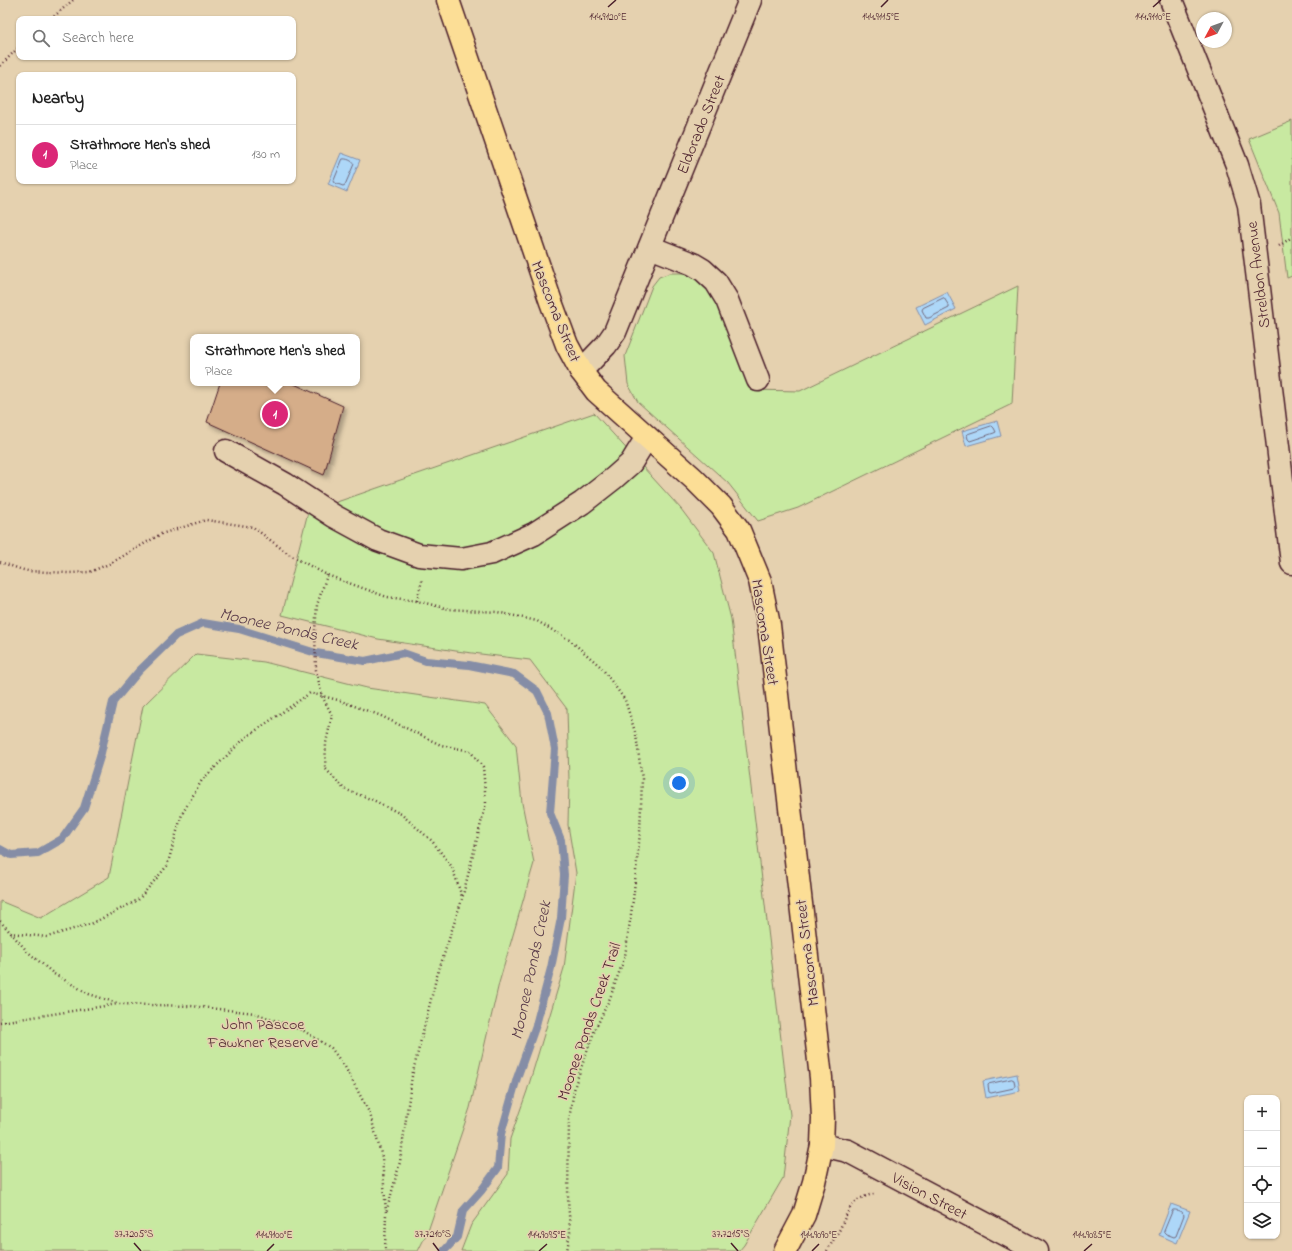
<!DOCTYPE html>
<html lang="en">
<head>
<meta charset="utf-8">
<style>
	:root { --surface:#fff; --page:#f2f2f2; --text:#222; --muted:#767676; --line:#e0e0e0; --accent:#db2777 }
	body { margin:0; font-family:"Indie Flower",sans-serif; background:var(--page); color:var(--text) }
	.controls { position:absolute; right:12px; bottom:12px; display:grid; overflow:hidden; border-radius:8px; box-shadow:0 1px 3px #0004 }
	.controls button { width:36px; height:36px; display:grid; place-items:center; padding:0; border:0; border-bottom:1px solid var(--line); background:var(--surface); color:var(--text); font:20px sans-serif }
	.compass { position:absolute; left:1196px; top:12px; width:36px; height:36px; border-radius:50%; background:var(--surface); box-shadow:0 1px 3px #0004; rotate:229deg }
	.you { position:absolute; left:679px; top:783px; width:14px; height:14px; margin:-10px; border:3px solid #fff; border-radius:50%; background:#1a73e8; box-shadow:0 0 0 6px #1a73e833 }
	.badge { display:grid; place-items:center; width:26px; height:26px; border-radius:50%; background:var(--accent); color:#fff; font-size:13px; font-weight:700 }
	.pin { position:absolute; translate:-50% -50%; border:2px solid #fff; box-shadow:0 1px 4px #0006 }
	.popup { position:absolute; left:190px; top:334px; width:170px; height:52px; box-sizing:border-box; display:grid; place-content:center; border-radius:8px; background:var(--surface); filter:drop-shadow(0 1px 3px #0005); font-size:13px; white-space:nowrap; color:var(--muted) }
	.popup b { font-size:15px; color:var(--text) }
	.popup::after { content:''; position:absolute; left:50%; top:100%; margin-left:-8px; border:8px solid transparent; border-top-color:var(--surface) }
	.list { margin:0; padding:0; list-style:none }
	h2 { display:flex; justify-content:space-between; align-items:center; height:52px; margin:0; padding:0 16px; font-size:17px }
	h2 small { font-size:13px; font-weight:400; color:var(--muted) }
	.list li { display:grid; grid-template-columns:26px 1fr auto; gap:12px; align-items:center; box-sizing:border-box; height:60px; padding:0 16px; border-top:1px solid var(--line) }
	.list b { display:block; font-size:15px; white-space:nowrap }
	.list p { margin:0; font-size:13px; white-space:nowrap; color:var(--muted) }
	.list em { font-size:13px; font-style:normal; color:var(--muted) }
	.icon { flex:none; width:22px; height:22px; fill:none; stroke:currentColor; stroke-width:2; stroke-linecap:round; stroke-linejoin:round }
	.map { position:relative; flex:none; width:1292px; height:1251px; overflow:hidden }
	.search { position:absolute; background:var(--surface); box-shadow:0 1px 3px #0004; left:16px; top:16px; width:280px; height:44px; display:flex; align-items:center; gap:10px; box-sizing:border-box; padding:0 14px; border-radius:8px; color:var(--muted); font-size:15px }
	.panel { position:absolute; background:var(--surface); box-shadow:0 1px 3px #0004; left:16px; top:72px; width:280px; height:112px; border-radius:8px }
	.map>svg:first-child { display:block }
	.green { fill:#c8e9a1; stroke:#898466 }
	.water { fill:#add7f8; stroke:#858da6 }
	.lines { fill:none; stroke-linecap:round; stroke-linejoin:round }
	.shore { stroke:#72697d; stroke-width:1 }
	.stream { stroke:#858da6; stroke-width:8 }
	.building { fill:#d5ad89; stroke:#4a1f2b; filter:url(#shadow) }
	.minor-casing { stroke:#4a1f2b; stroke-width:25 }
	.major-casing { stroke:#4a1f2b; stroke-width:25 }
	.path { stroke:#4a1f2b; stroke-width:2.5; stroke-dasharray:1 3; stroke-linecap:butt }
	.minor { stroke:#e5d1af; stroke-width:22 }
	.major { stroke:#fcde96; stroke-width:22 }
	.ticks { fill:none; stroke:#4a1f2b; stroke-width:1.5 }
	.labels { text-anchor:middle; stroke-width:3; stroke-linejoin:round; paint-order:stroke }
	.street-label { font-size:16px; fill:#4a1f2b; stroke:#e5d1af }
	.park-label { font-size:16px; fill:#573337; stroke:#e5d1af }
	.water-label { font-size:17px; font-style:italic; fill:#593b4a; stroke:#e5d1af }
	.ticks-label { font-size:10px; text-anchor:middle; fill:#4a1f2b; stroke:#e5d1af; stroke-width:3; stroke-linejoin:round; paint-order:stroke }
</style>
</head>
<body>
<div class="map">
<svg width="1292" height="1251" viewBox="0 0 1292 1251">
	<defs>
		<filter id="shadow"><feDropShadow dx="3.5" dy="3.5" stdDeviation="2" flood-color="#0004"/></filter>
	</defs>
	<rect width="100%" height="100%" fill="#e5d1af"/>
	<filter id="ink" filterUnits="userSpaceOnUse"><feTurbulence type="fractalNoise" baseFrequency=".025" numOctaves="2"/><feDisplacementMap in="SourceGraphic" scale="8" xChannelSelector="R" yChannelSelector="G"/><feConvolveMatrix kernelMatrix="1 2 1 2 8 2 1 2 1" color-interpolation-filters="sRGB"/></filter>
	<g filter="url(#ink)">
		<g class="green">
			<polygon points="1292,121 1292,276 1287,278 1279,213 1249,139"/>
			<polygon points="670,273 685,273 700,280 710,290 720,312 751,390 800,391 1018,286 1012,404 798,508 758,521 728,483 638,402 628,384 625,356 652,286 659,277"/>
			<polygon points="594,413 681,509 714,553 731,619 790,1115 783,1178 744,1245 739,1251 461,1251 471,1225 508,1174 510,1139 527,1091 564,968 576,873 568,825 569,781 567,709 530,660 456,651 378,639 282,615 308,512"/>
			<polygon points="196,654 264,662 367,688 485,705 516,745 522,803 534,863 499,983 470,1108 428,1231 418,1251 0,1251 0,901 41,918 109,877 143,706"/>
		</g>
		<g class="water">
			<polygon points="341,153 360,160 347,192 328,184"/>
			<polygon points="947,292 956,309 925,325 916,307"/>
			<polygon points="997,421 1001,436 966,446 962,431"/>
			<polygon points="1017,1074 1020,1091 986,1098 983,1081"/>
			<polygon points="1171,1204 1190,1211 1177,1243 1159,1235"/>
		</g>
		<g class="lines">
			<g class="shore">
				<path d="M343,159C346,158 353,161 354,164L345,185L343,186L335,183L334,181Z"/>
				<polygon points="944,298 949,306 949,308 929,318 926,318 922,310 923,308"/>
				<polygon points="992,426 994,428 996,432 994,433 970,441 968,439 967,435 968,434"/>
				<polygon points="1012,1079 1014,1080 1015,1086 1014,1088 991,1093 989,1092 988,1085 989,1084"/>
				<path d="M1173,1210C1176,1209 1183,1212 1184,1215L1176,1236L1174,1237L1166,1234L1164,1232Z"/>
			</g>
			<polyline class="stream" points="0,849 11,855 38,853 62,839 84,808 100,757 113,702 139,671 176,635 203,623 239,629 316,653 365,661 403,653 426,661 469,665 514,674 537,691 548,713 555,749 550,813 561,840 564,875 561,918 551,968 536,1025 517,1078 501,1134 498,1168 481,1191 463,1211 457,1237 444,1251"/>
		</g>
		<polygon class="building" points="220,383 292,383 343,406 324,475 207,422"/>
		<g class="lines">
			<defs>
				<g id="minor">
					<polyline points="1171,0 1237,165 1249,205 1292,563"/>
					<polyline points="650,247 693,264 703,270 716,282 727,300 758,380"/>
					<polyline points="581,371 606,345 615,332 750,0"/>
					<polyline points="226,451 285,484 334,516 378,540 419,555 461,559 492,553 534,534 582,503 614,478 631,463 647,437"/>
					<polyline points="822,1145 848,1151 1037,1251"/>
				</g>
				<polyline id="major" points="448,0 551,302 567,345 581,371 596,391 694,479 721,506 739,530 760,581 769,625 821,1078 823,1118 822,1145 814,1182 804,1215 785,1251"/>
			</defs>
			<use href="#minor" class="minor-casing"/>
			<use href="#major" class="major-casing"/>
			<g class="path">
				<polyline points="51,19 73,0"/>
				<polyline points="0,66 19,47"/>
				<polyline points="1279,246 1292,237"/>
				<polyline points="0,562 20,569 28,571 68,573 90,572 111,563 161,534 206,520 253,527 290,555 327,575 387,597 417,601 449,609 497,612 537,621 571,641 601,667 625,700 636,735 642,779 640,833 633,900 625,956 610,998 594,1032 575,1085 569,1119 568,1197 570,1232 567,1251"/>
				<polyline points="327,575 317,605 315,630 316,670 322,696 332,715 326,743 325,768 344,789 373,800 401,814 432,841 452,867 462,897"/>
				<polyline points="417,601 422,580"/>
				<polyline points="0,921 27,951 54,974 89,994 120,1004 191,1006 255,1013 304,1031 331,1048 345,1067 370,1114 382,1157 386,1213 385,1251"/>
				<polyline points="10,933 47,937 93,923 138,900 167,866 182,814 202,780 245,738 310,693 338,700 379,715 441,745 470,751 483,767 486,803 462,899 436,979 412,1076 400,1162 386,1213"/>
				<polyline points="0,1022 118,1004"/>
				<path d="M827,1251C831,1244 836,1236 840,1229C848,1210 852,1198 874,1194"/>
			</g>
			<use href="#minor" class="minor"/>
			<use href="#major" class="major"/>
		</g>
	</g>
	<path class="ticks" d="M608,7L616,0M881,7L888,0M1153,7L1161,0M134,1243L141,1251M433,1243L439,1251M731,1243L738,1251M267,1251L274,1244M539,1251L547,1244M812,1251L819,1244M1084,1251L1092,1244"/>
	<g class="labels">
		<g class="street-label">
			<text transform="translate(700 124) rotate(-68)" y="6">Eldorado Street</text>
			<text transform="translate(1257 275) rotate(-97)" y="6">Streldon Avenue</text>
			<text transform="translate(557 311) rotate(68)" y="6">Mascoma Street</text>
			<text transform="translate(766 632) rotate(81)" y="6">Mascoma Street</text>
			<text transform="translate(806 953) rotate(-97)" y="6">Mascoma Street</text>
			<text transform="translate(588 1021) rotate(-71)" y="6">Moonee Ponds Creek Trail</text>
			<text transform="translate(930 1195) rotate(28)" y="6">Vision Street</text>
		</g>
		<g class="park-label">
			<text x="263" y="1029">John Pascoe<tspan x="263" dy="18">Fawkner Reserve</tspan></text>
		</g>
		<g class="water-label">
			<text transform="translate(289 628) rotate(13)" y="6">Moonee Ponds Creek</text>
			<text transform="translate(530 970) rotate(-78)" y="6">Moonee Ponds Creek</text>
		</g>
	</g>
	<g class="ticks-label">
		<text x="608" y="20">144.9120°E</text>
		<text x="881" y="20">144.9115°E</text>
		<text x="1153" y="20">144.9110°E</text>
		<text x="134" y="1237">37.7205°S</text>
		<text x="433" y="1237">37.7210°S</text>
		<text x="731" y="1237">37.7215°S</text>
		<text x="274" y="1238">144.9100°E</text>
		<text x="547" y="1238">144.9095°E</text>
		<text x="819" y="1238">144.9090°E</text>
		<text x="1092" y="1238">144.9085°E</text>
	</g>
</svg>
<div class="controls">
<button>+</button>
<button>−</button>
<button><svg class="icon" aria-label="locate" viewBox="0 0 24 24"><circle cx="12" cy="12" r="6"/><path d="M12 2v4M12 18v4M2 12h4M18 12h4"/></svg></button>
<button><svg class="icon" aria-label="layers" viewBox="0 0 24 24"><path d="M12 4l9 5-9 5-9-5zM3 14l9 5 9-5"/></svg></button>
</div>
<svg class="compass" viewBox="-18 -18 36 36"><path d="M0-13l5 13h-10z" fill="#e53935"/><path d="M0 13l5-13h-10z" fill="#767676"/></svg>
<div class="you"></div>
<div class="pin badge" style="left:275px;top:414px">1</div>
<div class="popup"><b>Strathmore Men's shed</b>Place</div>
<div class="search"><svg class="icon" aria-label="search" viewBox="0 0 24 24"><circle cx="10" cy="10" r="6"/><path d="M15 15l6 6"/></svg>Search here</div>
<section class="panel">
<h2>Nearby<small></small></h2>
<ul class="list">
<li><span class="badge">1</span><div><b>Strathmore Men's shed</b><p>Place</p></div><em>130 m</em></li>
</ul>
</section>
</div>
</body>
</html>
